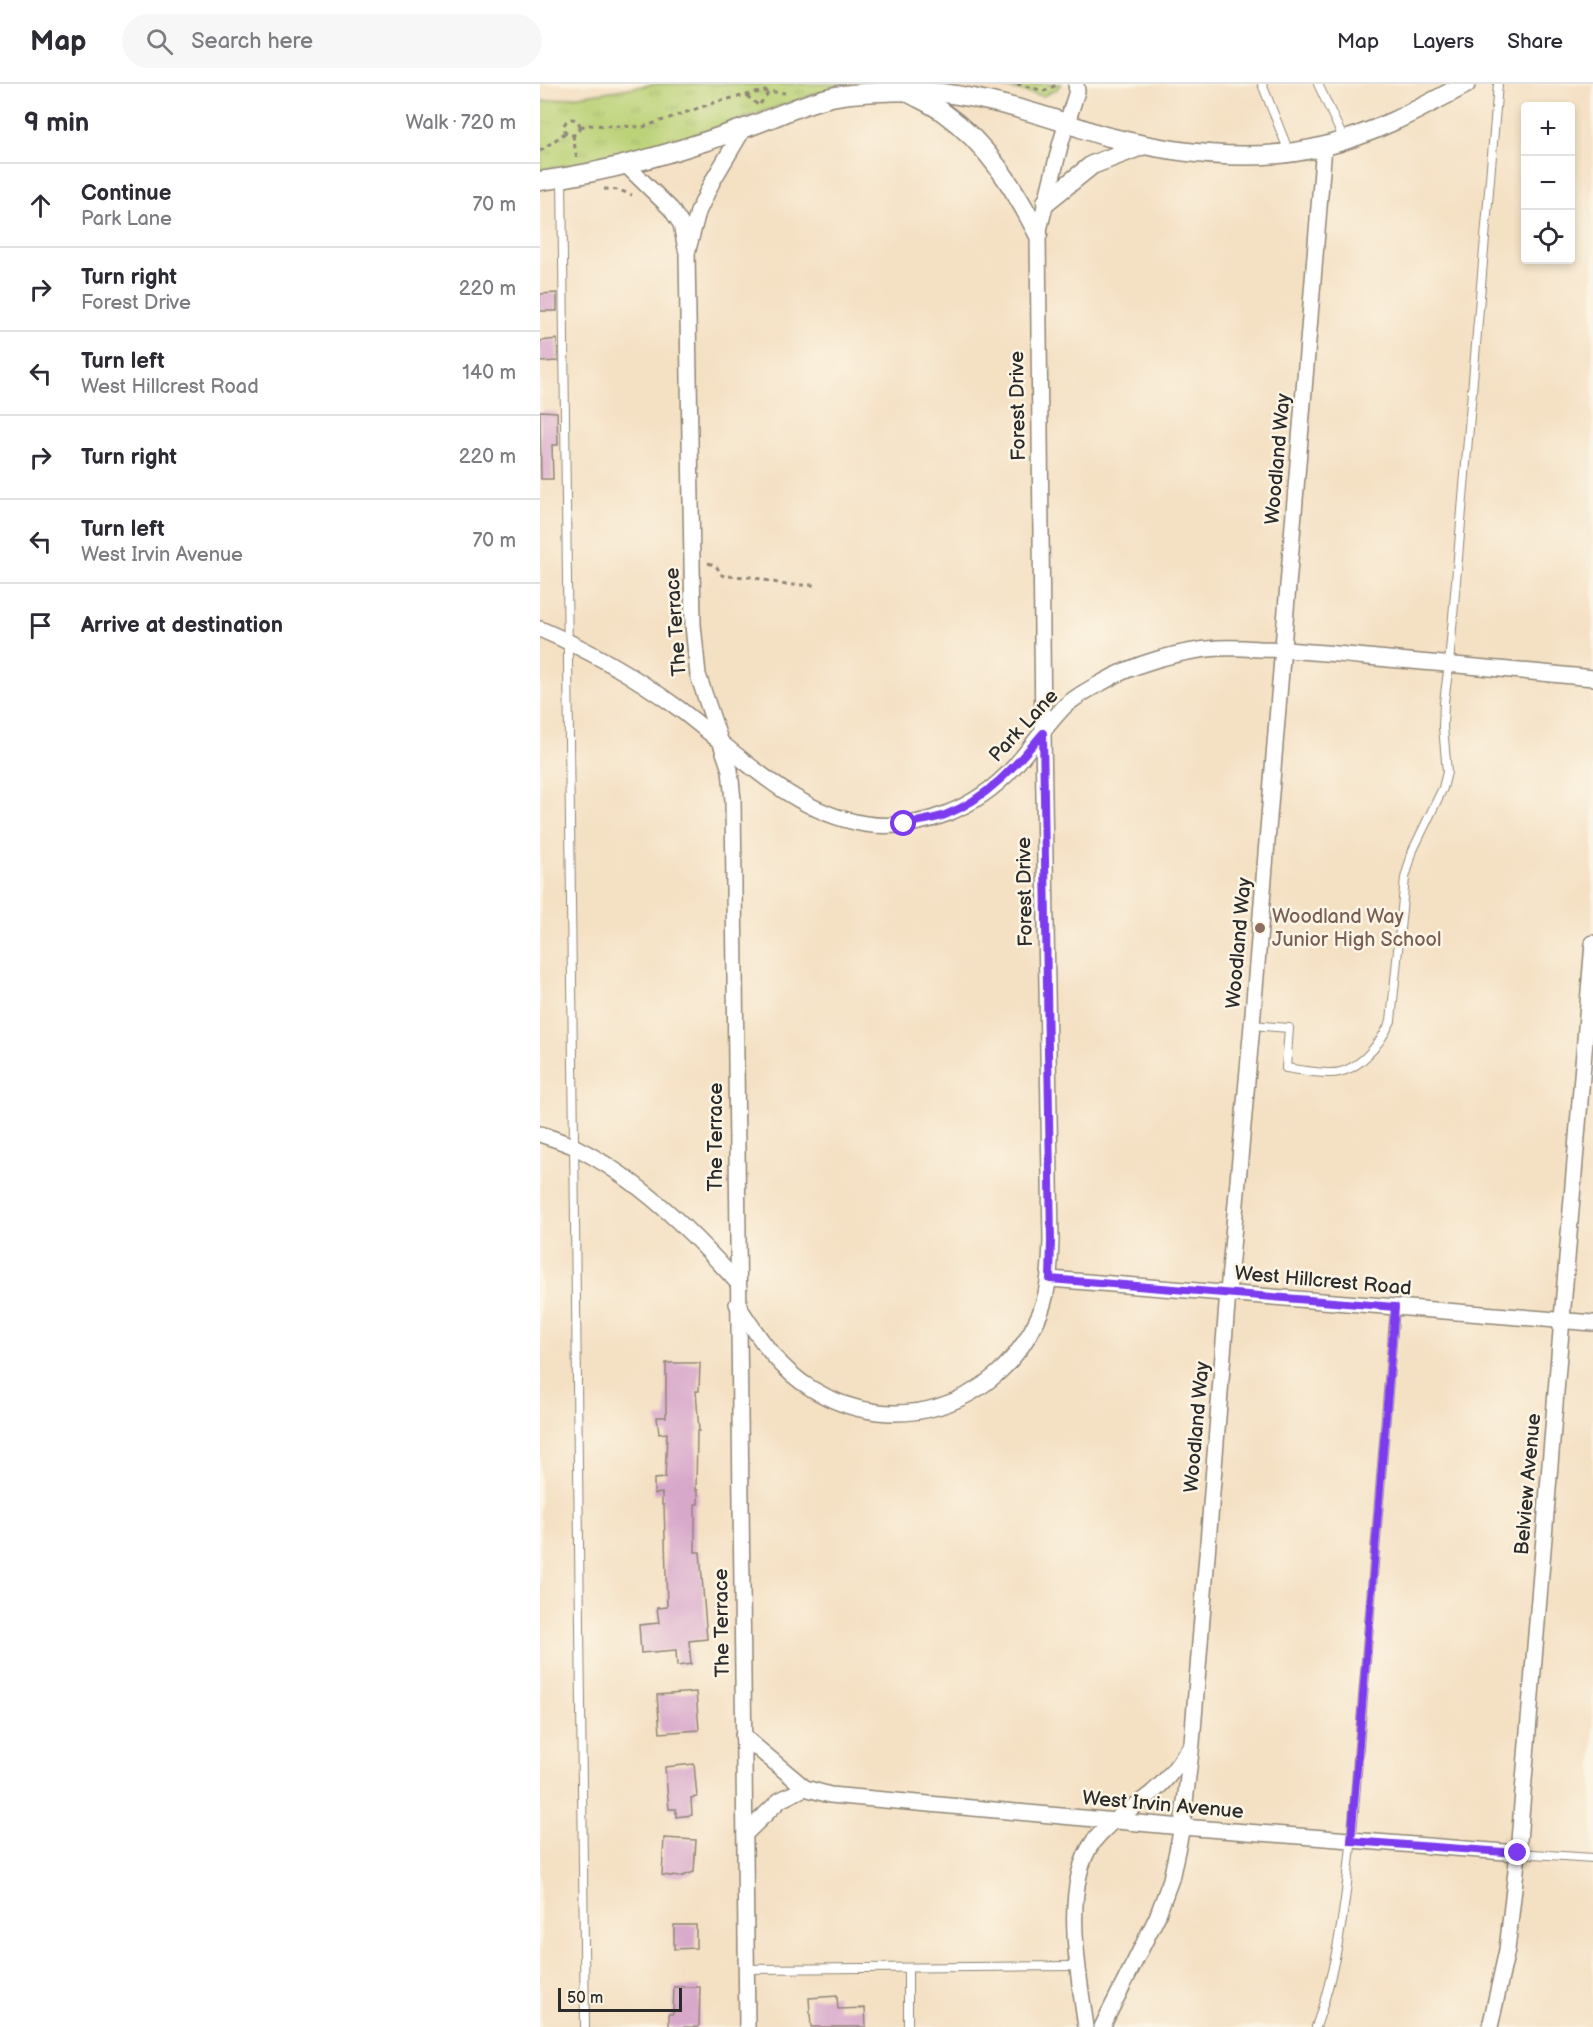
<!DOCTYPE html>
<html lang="en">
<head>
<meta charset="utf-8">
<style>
	:root { --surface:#fff; --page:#f7f7f7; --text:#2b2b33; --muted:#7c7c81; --line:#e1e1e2 }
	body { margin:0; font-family:"Balsamiq Sans",sans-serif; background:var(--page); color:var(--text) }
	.controls { position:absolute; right:18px; top:18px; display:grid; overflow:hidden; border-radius:6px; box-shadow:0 3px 9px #0003 }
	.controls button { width:54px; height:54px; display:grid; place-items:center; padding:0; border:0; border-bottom:2px solid var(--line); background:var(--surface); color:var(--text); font:30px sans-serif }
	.scale { position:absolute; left:18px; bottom:15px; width:124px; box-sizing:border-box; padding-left:6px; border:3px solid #2b2b2b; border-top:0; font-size:16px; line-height:21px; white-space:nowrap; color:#2b2b2b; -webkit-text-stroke:4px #fcf5e5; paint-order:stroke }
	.stop { position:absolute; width:18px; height:18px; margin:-14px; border:4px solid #7c3aed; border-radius:50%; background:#fff }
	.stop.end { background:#7c3aed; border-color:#fff; box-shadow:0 2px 6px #0008 }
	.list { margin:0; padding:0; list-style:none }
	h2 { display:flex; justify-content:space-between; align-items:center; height:78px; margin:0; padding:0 24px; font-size:26px }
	h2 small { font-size:20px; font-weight:400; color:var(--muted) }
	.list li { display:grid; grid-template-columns:39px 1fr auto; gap:18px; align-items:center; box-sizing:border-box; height:84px; padding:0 24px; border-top:2px solid var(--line) }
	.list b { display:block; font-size:22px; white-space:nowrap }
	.list p { margin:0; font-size:20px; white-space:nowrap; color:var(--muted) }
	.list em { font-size:20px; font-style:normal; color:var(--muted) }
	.icon { flex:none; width:33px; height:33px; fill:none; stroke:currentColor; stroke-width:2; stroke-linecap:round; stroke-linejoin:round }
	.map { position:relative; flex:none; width:1053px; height:1943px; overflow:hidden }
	header { display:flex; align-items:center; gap:36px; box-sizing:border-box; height:84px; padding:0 30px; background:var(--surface); border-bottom:2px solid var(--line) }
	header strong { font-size:28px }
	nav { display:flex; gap:33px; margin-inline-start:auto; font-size:21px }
	.search { width:420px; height:54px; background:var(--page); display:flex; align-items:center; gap:15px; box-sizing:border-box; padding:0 21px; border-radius:33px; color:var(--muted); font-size:22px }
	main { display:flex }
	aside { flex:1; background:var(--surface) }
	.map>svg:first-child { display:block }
	.park { fill:url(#park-tufts); stroke:#727e50; stroke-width:1.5 }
	.building { fill:#d8a8cb }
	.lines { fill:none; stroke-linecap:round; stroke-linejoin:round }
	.service-casing { stroke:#908677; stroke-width:10 }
	.minor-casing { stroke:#908677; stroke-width:18 }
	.tertiary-casing { stroke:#908677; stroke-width:21 }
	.path { stroke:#908677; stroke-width:3; stroke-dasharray:4.5 4.5; stroke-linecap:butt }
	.service { stroke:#fff; stroke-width:8 }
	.minor { stroke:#fff; stroke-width:15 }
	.tertiary { stroke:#fff; stroke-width:18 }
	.route { stroke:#7c3aed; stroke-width:8 }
	.education-dot { fill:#8d6e63; stroke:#fcf5e5; stroke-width:2 }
	.labels { text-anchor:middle; stroke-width:5; stroke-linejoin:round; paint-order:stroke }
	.street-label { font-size:20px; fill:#2b2b2b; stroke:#fcf5e5 }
	.education-label { font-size:20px; fill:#785e54; stroke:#fcf5e5; text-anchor:start }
</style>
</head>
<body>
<header>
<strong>Map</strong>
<div class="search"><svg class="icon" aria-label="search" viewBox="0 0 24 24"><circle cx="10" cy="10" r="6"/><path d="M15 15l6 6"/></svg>Search here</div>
<nav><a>Map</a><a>Layers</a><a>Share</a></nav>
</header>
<main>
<aside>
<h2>9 min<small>Walk · 720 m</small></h2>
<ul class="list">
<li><svg class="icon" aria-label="ahead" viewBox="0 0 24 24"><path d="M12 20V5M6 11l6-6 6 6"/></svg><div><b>Continue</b><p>Park Lane</p></div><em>70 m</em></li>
<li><svg class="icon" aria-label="right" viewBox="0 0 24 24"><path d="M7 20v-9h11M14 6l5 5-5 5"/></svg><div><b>Turn right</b><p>Forest Drive</p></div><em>220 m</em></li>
<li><svg class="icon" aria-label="left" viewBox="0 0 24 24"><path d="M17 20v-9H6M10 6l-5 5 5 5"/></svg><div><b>Turn left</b><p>West Hillcrest Road</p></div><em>140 m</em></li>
<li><svg class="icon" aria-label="right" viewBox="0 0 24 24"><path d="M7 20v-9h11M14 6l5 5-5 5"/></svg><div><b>Turn right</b></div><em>220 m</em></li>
<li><svg class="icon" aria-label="left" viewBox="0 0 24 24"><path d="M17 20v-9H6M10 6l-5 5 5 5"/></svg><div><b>Turn left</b><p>West Irvin Avenue</p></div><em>70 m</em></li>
<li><svg class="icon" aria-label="arrive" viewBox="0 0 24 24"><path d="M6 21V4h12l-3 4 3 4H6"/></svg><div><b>Arrive at destination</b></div></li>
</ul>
</aside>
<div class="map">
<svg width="1053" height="1943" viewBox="0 0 1053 1943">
	<defs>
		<pattern id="park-tufts" width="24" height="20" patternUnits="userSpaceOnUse" patternTransform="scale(1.5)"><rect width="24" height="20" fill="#bad176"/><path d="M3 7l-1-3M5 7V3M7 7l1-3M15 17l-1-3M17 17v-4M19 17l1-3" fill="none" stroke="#a0b466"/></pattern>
	</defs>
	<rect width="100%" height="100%" fill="#fcf5e5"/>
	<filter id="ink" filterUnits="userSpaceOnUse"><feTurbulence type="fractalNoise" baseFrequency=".0167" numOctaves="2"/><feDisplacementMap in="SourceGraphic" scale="12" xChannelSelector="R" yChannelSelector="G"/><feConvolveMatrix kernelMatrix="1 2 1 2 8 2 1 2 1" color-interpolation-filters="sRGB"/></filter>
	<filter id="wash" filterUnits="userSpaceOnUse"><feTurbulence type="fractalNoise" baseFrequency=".008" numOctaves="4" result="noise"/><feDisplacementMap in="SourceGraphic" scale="24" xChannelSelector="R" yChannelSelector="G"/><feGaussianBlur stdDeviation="1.35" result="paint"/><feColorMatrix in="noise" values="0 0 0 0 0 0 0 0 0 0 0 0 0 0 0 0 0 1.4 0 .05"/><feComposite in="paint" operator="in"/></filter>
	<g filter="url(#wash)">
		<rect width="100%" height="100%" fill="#f4e0c3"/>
		<g class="park">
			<polygon points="117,0 306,0 130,59 57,77 0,86 0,18"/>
			<polygon points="448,0 521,0 516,6 503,12"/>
		</g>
		<g id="blocks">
			<g class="building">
				<polygon points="17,209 17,227 0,227 0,210"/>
				<polygon points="17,255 18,277 0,278 0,257"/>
				<polygon points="0,327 17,328 18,361 12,361 13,395 1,395"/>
				<polygon points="126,1279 160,1279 159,1307 156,1307 159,1347 157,1347 156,1406 158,1406 158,1420 155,1420 155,1468 160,1468 167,1555 149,1557 151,1580 137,1582 136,1566 101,1569 99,1541 119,1539 117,1524 127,1523 124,1421 122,1421 122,1409 114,1410 114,1395 125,1394 127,1349 119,1350 117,1333 126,1333"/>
				<polygon points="156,1608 159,1646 120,1649 117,1611"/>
				<polygon points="154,1680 157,1713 151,1714 152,1731 136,1733 136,1725 129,1725 125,1683"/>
				<polygon points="124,1754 156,1756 154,1788 140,1793 122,1791"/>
				<polygon points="134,1841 156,1841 156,1864 134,1865"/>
				<polygon points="134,1903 160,1903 159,1943 129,1943 129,1930 133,1930"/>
				<polygon points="297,1912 298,1925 325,1924 326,1943 271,1943 269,1914"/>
			</g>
		</g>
	</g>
	<g filter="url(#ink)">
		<use href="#blocks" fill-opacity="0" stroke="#908677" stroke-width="1.5"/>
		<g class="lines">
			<defs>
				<g id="service">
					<polyline points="722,0 749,68"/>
					<polyline points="778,0 804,56"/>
					<polyline points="22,94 45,1943"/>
					<path d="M712,941L749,944L746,984C760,986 775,989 789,989C818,990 840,960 851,937L865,794L873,766L903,704L907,688L903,643L904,618L909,580L958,0"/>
					<polyline points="978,1769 1053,1774"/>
					<polyline points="368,1884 368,1943"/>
					<polyline points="206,1885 537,1882"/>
					<path d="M776,1943C810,1846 812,1740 821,1639C832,1500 844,1361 855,1223"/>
				</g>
				<g id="minor">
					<polyline points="204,44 172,98 158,128 147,169 153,541 158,591 190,686 193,716 207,1943"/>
					<polyline points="85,80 131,125 141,140 146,165"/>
					<path d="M0,545C47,565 97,594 138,624C196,667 250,728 325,740C379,748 437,724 473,684C491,664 507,640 526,621C536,613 549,605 561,599C595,579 639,567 678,564C692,563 706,564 719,565C762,566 805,571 848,575C916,581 985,587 1053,594"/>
					<path d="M0,1050C11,1054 24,1058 35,1063C99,1095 150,1146 197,1198"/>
					<polyline points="510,1195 1053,1239"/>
					<path d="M197,1220C218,1252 238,1285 272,1305C354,1355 454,1324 496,1238C509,1213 510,1184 511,1157L503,649L498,150L521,58L537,7L536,0"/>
					<polyline points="203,1652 265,1704 290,1711 642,1743 978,1769"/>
					<polyline points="205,1750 240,1716 265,1704"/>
					<path d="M546,1943C539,1892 521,1803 553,1758C558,1751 566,1744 572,1738C585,1727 601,1719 613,1708C628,1695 639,1679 651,1662"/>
					<polyline points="562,1943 617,1833 631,1795 642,1743 652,1659 688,1208 712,941 784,62"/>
					<polyline points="950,1943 967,1866 978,1769 1053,859"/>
				</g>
				<g id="tertiary">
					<path d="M371,10C382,16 394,21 404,29C447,60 474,103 498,150"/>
					<path d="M0,97C70,88 139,67 205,44C240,32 274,13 311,10C345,7 382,5 417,11C454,17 493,28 529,40C541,44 553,49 565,52C635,70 715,80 785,62C836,49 881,24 926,0"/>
					<polyline points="506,118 552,81 604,61"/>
				</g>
			</defs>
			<use href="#service" class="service-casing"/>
			<use href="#minor" class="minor-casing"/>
			<use href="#tertiary" class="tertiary-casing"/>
			<g class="path">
				<polyline points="477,0 505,7 518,0"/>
				<polyline points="207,12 218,21"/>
				<polyline points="220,20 228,9"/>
				<circle cx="32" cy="43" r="8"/>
				<polyline points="40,43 49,41 103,43 179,17 225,7 245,9"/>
				<polyline points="33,51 37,76"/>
				<polyline points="0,67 25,49"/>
				<polyline points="64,105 79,106 92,111"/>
				<path d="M168,479C176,481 178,483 180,490L184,492L212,493L246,501H275"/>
			</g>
			<use href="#service" class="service"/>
			<use href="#minor" class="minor"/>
			<use href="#tertiary" class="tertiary"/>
		</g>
	</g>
	<g class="lines" filter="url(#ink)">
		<path class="route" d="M364,740C377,737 392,736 405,731C447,715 475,682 503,649L511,1157L510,1195L855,1223L811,1757L978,1769"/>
	</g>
	<circle class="education-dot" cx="720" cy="844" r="6"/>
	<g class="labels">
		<g class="street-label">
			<text transform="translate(477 322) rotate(-91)" y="7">Forest Drive</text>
			<text transform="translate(737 375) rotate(-85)" y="7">Woodland Way</text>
			<text transform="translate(135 538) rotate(-94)" y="7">The Terrace</text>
			<text transform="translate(483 641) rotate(-47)" y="7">Park Lane</text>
			<text transform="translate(484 808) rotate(-91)" y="7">Forest Drive</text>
			<text transform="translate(698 859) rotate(-85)" y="7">Woodland Way</text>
			<text transform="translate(175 1053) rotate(-90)" y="7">The Terrace</text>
			<text transform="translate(783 1196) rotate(5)" y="7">West Hillcrest Road</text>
			<text transform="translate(656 1343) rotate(-85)" y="7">Woodland Way</text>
			<text transform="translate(987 1400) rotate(-85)" y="7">Belview Avenue</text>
			<text transform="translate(181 1539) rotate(-91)" y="7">The Terrace</text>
			<text transform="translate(623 1720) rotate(5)" y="7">West Irvin Avenue</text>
		</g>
		<g class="education-label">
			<text x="732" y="839">Woodland Way<tspan x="732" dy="23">Junior High School</tspan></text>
		</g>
	</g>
</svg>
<div class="controls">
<button>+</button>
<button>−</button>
<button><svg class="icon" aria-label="locate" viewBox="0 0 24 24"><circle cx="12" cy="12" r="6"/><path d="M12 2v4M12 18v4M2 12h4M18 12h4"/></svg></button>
</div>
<div class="scale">50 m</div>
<div class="stop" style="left:364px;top:740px"></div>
<div class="stop end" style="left:978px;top:1769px"></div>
</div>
</main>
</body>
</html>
